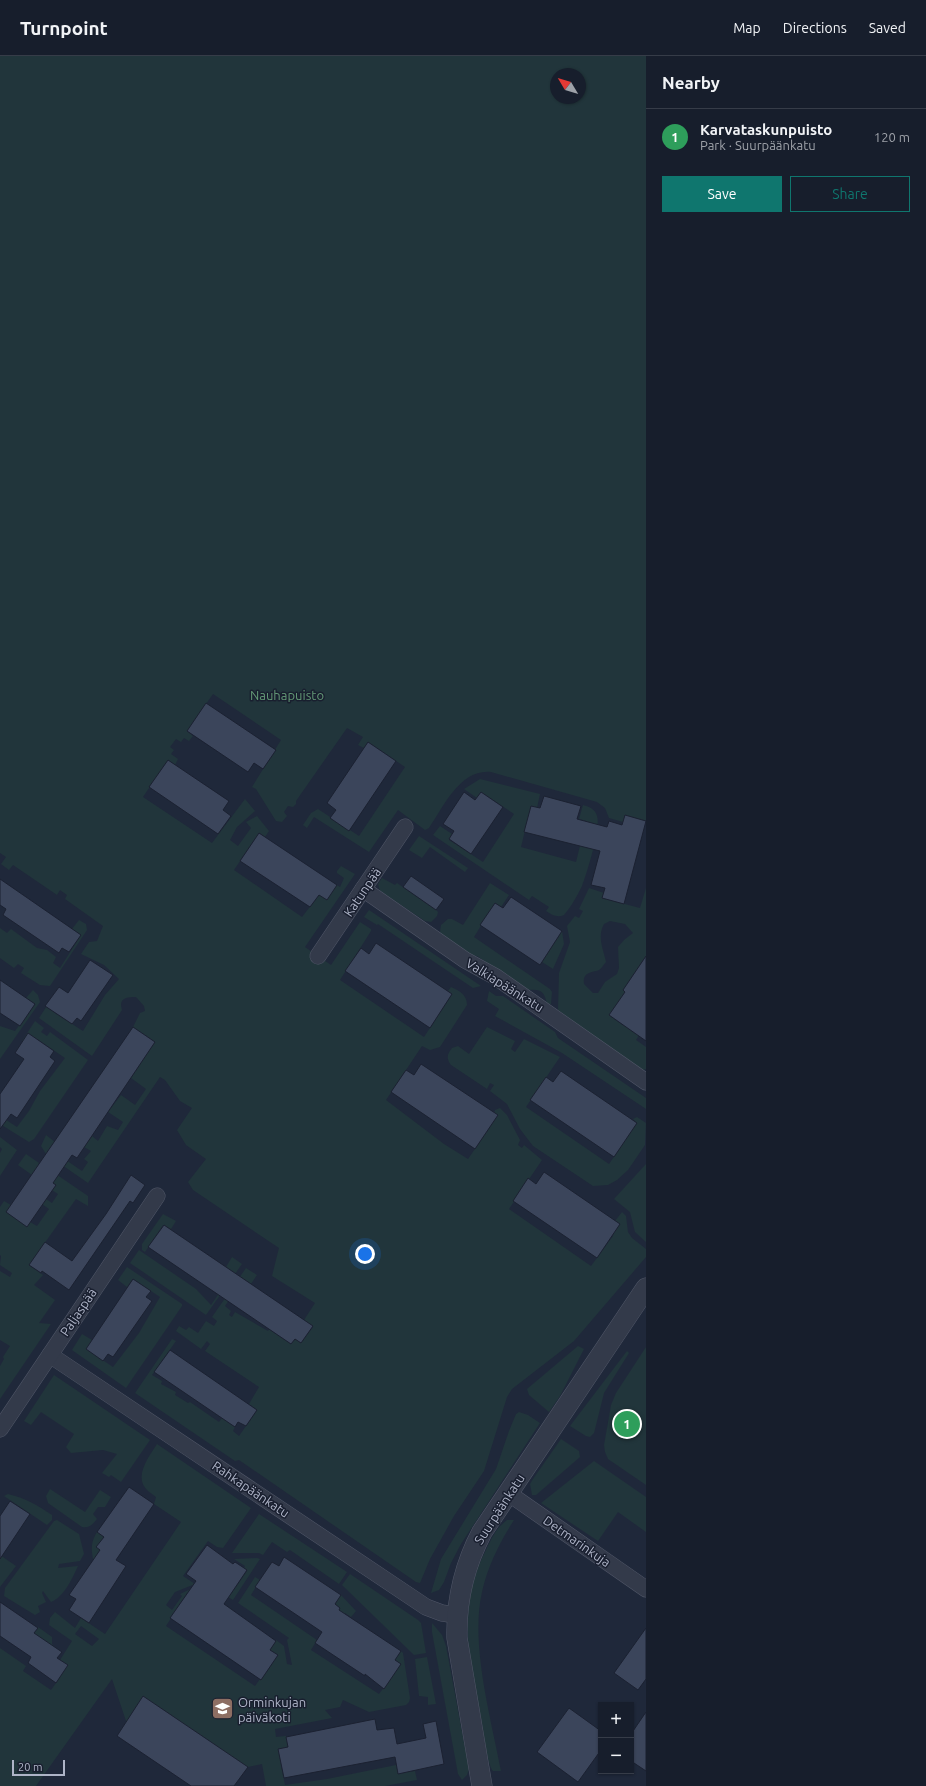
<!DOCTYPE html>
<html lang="en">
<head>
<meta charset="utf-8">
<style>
	:root { --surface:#171e2c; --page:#202734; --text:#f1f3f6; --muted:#9ea2a9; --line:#363c48; --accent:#0f766e }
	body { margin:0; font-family:Ubuntu,sans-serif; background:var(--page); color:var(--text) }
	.controls { position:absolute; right:12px; bottom:12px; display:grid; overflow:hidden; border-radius:0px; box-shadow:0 1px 3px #0004 }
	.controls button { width:36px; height:36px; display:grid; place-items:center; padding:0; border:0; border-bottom:1px solid var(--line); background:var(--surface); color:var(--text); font:20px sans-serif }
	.compass { position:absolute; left:550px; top:12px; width:36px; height:36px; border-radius:50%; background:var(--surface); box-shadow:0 1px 3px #0004; rotate:308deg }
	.scale { position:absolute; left:12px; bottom:10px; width:53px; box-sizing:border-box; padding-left:4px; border:2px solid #aeb4c7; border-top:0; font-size:11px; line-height:14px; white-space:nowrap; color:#aeb4c7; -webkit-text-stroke:3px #191f2f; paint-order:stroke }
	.you { position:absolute; left:365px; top:1198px; width:14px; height:14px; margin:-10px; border:3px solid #fff; border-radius:50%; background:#1a73e8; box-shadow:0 0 0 6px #1a73e833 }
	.badge { display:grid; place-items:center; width:26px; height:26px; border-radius:50%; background:var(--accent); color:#fff; font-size:13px; font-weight:700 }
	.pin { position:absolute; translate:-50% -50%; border:2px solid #fff; box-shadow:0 1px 4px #0006 }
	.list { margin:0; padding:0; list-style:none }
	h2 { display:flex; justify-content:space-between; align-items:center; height:52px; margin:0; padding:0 16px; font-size:17px }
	h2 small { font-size:13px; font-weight:400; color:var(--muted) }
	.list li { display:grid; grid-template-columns:26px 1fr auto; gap:12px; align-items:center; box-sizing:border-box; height:56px; padding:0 16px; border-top:1px solid var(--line) }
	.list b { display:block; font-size:15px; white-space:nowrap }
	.list p { margin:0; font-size:13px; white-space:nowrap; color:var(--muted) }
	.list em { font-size:13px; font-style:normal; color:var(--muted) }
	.actions { display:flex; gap:8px; padding:12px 16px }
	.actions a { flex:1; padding:9px 0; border:1px solid var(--accent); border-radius:0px; text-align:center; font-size:14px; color:var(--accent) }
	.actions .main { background:var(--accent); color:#fff }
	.map { position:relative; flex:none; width:646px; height:1730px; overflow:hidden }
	header { display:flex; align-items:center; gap:24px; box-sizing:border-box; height:56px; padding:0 20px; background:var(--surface); border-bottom:1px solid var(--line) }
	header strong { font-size:19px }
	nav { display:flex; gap:22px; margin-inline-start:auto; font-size:14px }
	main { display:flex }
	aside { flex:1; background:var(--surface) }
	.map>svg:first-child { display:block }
	.green { fill:#21353b; fill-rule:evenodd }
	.building { fill:#3b455b; stroke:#1b2131 }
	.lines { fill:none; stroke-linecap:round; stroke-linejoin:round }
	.minor-casing { stroke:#515768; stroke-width:17 }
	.tertiary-casing { stroke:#515768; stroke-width:21 }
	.minor { stroke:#333a4a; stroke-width:16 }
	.tertiary { stroke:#333a4a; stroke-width:20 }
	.labels { text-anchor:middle; stroke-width:3; stroke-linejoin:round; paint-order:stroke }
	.park-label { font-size:13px; fill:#639976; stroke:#191f2f }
	.street-label { font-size:13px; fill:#aeb4c7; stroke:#191f2f }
	.poi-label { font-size:13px; fill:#aeb4c7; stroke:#191f2f; text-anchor:start }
</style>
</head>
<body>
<header>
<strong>Turnpoint</strong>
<nav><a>Map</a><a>Directions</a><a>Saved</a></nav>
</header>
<main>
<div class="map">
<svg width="646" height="1730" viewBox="0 0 646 1730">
	<rect width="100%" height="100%" fill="#1f283a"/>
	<g class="green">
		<path d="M0,0H646V765L625,759L623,766L609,762L605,752L597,746L491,716C460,713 444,750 429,772L425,774L398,754L369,796L314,761L307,772L303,769L311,757L318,753L359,780L405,711L368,686L364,692L358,689L363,681L347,672L296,745V748L293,751L288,750L284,756L287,760L282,766L276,765L256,733L252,731L281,684L213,638L187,675L193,680L189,685L184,682L181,686L176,683L170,691L174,694L171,698L178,703L175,709L168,704L143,741L212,787L245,743L255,755L237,771L230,784L238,790L251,772L246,766L257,760L269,775L265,781L259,777L234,814L302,861L319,839L337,829L340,831L344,822L337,817V815L341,810L355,818L305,891L331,909L360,866L371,873V875L340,924L424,981L452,938L448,935L451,931C460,935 467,939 467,949L440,991L430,994L422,990L386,1044L444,1088L468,1103L490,1071L495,1054L500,1052L507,1059L520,1084L518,1089L522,1092L524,1089L542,1104L509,1153L591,1210L613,1180L615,1165L622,1156L626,1160L628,1176L632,1182L646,1193V1201L574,1285L512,1333L507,1341L484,1415L454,1460L430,1503L420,1527L416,1526L239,1404L235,1405L135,1337L172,1283L176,1285L152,1319L162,1325L161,1328L176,1336L175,1339L188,1347L190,1346L219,1366L222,1362L235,1371L233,1375L239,1380L257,1354L249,1348L259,1331L205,1295L210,1288L207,1285L201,1293L176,1275L179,1270L186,1274L189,1271L198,1277L206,1265L214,1270L217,1265L212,1261L246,1212L257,1219L251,1228L243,1223L225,1250L231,1255L229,1259L232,1261L235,1256L268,1275L269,1273L291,1288L295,1283L301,1287L313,1271L304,1264L315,1247L272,1220L279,1192L193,1134L188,1126L206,1103L186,1089L177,1074L192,1052L180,1045L165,1024L160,1021L88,1127L46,1098L41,1090L46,1079L55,1086L50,1093L82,1115L88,1106L84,1103L91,1095L84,1091L92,1080L98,1085L107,1070L118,1074L123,1066L108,1056L121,1039L135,1049L146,1033L131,1022L155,986L133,971L140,957L145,955L144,950L136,941C127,941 118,942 122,954L92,1000L39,962L52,942L55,957L83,975L105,939L119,923L104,909L81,898L89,886L97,885L103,870L65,843L67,839L60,834L57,839L13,809L9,814L1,808L6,801L0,797ZM556,18H580V42H556Z"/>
		<path d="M480,723L540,738L537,752L531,750L521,791L576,806L586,765L579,763L583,749C590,751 595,753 597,760C601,772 587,817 582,830C577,840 571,851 564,859C557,862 552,859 546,855L549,851L532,840L529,844L433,779L440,770L452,778L449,784L483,806L514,758L481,736L477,742L464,733Z"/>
		<polygon points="419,780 468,812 465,816 430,791 422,802 409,794"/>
		<polygon points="382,822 395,829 397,827 436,854 438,856 437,860 431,866 425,865 380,835 378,828"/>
		<path d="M490,827L509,839L501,851L495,847L474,881L550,933L552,936L551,948H547C544,933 539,933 527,934L477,900L467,899L443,882L440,876L441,869L448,863H452L463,869Z"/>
		<path d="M589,832L604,837L602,842L640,852L646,832V900L623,934L625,936L609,959L624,970L630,961L646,968L636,984L646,991V1013L643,1014L603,988L558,954L559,917L570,886L567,870L575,860L579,862L583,855L579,853ZM610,865L625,868L633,877L624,884L618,891L619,912L617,918L605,926L598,937H593L584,928C582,916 591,917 599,914C602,912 604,908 606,906C603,892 597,881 604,868Z"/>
		<polygon points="369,854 481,930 473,932 378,868 377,869 364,861"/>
		<polygon points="79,864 86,868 87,874 50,930 40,929 21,917 24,912 18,908 14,912 0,902 0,872 7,877 11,873 37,892 47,894 56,901 53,907 60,912 81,879 72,873"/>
		<polygon points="562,875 564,888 553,913 542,906"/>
		<polygon points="33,934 38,939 40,946 0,1003 0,970 15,975 35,948 26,942"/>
		<polygon points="489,935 496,940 503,940 555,976 558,982 646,1042 646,1053 562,997 495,960 499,953 487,945"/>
		<polygon points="35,965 44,972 41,976 47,980 50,976 88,1004 34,1083 29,1086 0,1068 0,1060 17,1071 29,1055 40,1035 65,1002 37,983 32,991 22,985"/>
		<path d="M487,971L515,985L511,993L515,996L524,983L560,1001L526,1051L609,1108L637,1067L633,1063L637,1061L646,1067L645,1089L628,1114L617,1124L608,1129L593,1130L533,1090L520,1073L507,1048L490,1035L494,1029L490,1027L487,1033L451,1009C446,1003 447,998 452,992L458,990L469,998Z"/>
		<polygon points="0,1081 17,1094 0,1120 0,1097 2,1093 0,1091"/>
		<polygon points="26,1098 39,1107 36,1113 47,1112 88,1140 88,1150 76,1143 29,1209 43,1219 34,1229 55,1244 39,1267 51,1268 0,1343 0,1310 4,1303 3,1301 10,1290 0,1284 0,1215 10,1221 12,1217 0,1209 1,1200 0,1199 0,1151 4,1145 11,1149 6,1156 27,1170 30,1166 37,1170 49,1153 42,1148 46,1143 52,1147 58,1138 52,1134 56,1129 35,1115 32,1119 18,1109"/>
		<polygon points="646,1108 646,1186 635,1176 630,1156 614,1143"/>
		<polygon points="163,1158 176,1165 171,1173 163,1169 145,1196 142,1194 142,1188"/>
		<polygon points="139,1194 196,1233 211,1249 233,1217 226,1211 232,1201 242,1208 206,1259 130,1207"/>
		<polygon points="127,1211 182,1248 182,1250 126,1332 72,1294 82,1278 92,1284 86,1293 113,1311 139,1277 160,1241 133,1223 127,1231 118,1224"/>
		<polygon points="578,1290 584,1293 560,1340 549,1356 529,1339 527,1333"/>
		<polygon points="646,1291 646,1429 608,1403 605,1396 604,1389 611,1349 616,1337"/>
		<polygon points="627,1295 629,1297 604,1337 594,1377 590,1381 586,1380 570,1370"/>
		<polygon points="54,1319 150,1384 121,1426 111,1419 109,1421 102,1417 117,1398 103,1394 71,1397 66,1391 74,1378 41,1356 31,1369 24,1365"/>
		<polygon points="519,1356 528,1359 540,1367 461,1488 451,1507 444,1526 439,1534 431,1537 441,1503 496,1413 509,1375 516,1358"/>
		<polygon points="561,1383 579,1395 580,1401 536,1439 532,1439 530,1428 533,1423"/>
		<path d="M157,1388L251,1452L223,1492L217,1491L208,1485L183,1520L195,1528L175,1536L166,1549L172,1554L182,1540L180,1538L197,1530L187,1537L166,1570L255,1630L260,1623L261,1624L278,1599L270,1594L276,1584L284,1590L287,1608L292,1609L287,1584L289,1582L238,1547L255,1521L260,1524L251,1539L317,1584L311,1594L379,1638L401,1608L395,1604L401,1595L403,1597L410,1642L409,1646L406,1649L369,1656L343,1644L340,1651L325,1654L332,1662L275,1673L276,1681L286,1680L288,1691L278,1693L285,1729L327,1723L396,1709L398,1717L415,1715L417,1724L385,1730H266L262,1708L248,1711L126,1665L112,1623L36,1730H0V1592L26,1610L23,1615L51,1634L56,1627L60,1604L72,1585L49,1569L50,1562L55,1556L75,1572L81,1562L105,1578L181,1466L154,1448L156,1441C152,1438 146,1434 144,1430C136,1417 150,1399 157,1388ZM81,1570L99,1583L92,1590L75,1578Z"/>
		<polygon points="594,1405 646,1441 646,1476 618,1456 598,1485 541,1447"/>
		<path d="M50,1433L85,1456L100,1434L111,1441L105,1451H98L93,1458L97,1463C92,1469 90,1472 82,1471L48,1447L46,1440Z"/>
		<path d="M8,1438C25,1442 37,1449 52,1459V1464L47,1469L44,1467L4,1440Z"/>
		<polygon points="259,1458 347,1516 339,1528 290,1494 287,1496 272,1486 263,1499 259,1497 232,1497"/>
		<path d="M57,1464L79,1478L84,1498L80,1505L59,1508L58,1512L78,1510C72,1523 64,1541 51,1546L43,1535L42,1537L46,1546L38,1550L40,1556L35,1559L4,1540L5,1532L54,1465Z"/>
		<path d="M507,1464H514C500,1486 488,1509 482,1536C470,1588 491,1662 501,1715H493C487,1708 484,1678 482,1667C470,1607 455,1552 486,1494C492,1482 496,1472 507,1464Z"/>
		<path d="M97,1476L104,1481L97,1491L106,1498L100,1508L93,1503C91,1492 91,1486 97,1476Z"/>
		<polygon points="0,1499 16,1510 0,1531"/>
		<polygon points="257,1502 260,1503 233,1544 217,1534 231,1538 247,1515 244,1512 245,1510 234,1503"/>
		<polygon points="350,1518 418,1564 421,1567 426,1597 414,1599 342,1529"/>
		<polygon points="341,1539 356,1555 351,1561 345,1557 339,1566 333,1562 340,1552 335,1548"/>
		<polygon points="432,1567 442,1579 446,1590 469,1713 467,1719 462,1724 458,1718 432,1576"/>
		<polygon points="38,1571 52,1581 52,1588 54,1590 50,1597 33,1578"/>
		<polygon points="427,1601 436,1648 428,1649 428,1641 419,1640 415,1603"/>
	</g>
	<g class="building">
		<polygon points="206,647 276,694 263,713 254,707 248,716 187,675"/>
		<polygon points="368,686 396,705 349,775 330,762 336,754 327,747"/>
		<polygon points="168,704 229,745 223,754 231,760 218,778 149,731"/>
		<polygon points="464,736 475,744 481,736 503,751 471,798 449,783 454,775 443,768"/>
		<polygon points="544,740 581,750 577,763 607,771 609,765 622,769 625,759 646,765 624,848 602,842 605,832 591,829 600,795 524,776 531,750 540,752"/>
		<polygon points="259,777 337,829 327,844 319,839 310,851 240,805"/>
		<polygon points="411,820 444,843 436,854 403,831"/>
		<polygon points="0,823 81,879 69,896 62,892 59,897 3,859 6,853 0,849"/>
		<polygon points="511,841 562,875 540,909 480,869 495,847 503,852"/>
		<polygon points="376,887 452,938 430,972 345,915 361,892 369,898"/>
		<polygon points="646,900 646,985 609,959 625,936 623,934"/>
		<polygon points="90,904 113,919 81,965 77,962 72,968 45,950 59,931 68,937"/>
		<polygon points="0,924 35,948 20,970 0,957"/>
		<polygon points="133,971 155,986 77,1102 72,1099 53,1127 56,1129 27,1171 6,1156"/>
		<polygon points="28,977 54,995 50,1001 55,1005 17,1062 11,1058 0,1073 0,1038 24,1003 15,997"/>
		<polygon points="421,1008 498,1059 475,1093 391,1036 406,1014 414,1019"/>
		<polygon points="561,1015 637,1067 614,1101 530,1044 546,1021 553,1026"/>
		<polygon points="544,1116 620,1168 597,1202 513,1145 528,1122 536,1128"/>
		<polygon points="131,1119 145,1129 133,1147 130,1145 69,1234 42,1215 41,1217 29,1209 45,1186 72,1205 106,1158"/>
		<polygon points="164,1169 313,1270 301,1287 295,1283 291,1288 148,1191"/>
		<polygon points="133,1223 151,1235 146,1241 152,1245 113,1301 108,1298 103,1305 86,1293"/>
		<polygon points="170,1294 257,1354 246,1370 238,1366 235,1371 154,1316"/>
		<polygon points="129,1431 154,1448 116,1504 126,1510 89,1567 69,1554 76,1543 69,1539 100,1494 96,1491 104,1481 97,1476"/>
		<polygon points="10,1445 30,1458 0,1503 0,1460"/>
		<polygon points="207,1489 233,1508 235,1506 247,1514 224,1548 276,1585 270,1594 278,1599 261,1624 170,1562 196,1525 186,1518"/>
		<polygon points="284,1501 341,1539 335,1548 340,1552 339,1554 401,1595 395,1604 401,1608 384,1633 365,1618 365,1620 315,1587 322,1576 255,1531 272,1506 279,1510"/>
		<polygon points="0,1546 38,1572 34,1577 62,1596 57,1602 68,1609 56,1627 28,1607 31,1601 0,1580"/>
		<polygon points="646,1572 646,1623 638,1634 614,1617"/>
		<polygon points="143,1640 248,1711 234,1730 191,1730 117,1680"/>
		<polygon points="569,1652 601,1675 601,1694 578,1726 537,1696"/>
		<polygon points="646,1656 646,1715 631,1705 631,1678"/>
		<polygon points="375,1663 377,1674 394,1672 397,1688 426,1682 423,1668 436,1665 444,1708 398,1718 395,1701 284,1722 278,1693 288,1691 286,1681"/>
	</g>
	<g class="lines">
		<defs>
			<g id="minor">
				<polyline points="363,833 465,904 496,921 646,1026"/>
				<polyline points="318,900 405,771"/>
				<polyline points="50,1299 426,1551 442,1557 456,1559"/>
				<polyline points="0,1373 157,1140"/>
				<polyline points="508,1437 646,1533"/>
			</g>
			<path id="tertiary" d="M482,1730L457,1582C456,1543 464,1510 482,1476L646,1232"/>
		</defs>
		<use href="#minor" class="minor-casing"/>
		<use href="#tertiary" class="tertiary-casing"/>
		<use href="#minor" class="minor"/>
		<use href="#tertiary" class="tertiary"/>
	</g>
	<defs>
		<symbol id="school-square" viewBox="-11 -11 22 22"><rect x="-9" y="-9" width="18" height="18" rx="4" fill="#8d6e63" stroke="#191f2f"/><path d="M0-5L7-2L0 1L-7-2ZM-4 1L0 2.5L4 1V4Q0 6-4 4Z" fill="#fff"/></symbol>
	</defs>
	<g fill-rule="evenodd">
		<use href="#school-square" x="210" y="1640" width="25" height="25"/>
	</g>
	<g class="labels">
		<g class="park-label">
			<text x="287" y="644">Nauhapuisto</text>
		</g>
		<g class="street-label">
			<text transform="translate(362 836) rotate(-56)" y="5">Katunpää</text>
			<text transform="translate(505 929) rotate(32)" y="5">Valkiapäänkatu</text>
			<text transform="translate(78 1256) rotate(-56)" y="5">Paljaspää</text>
			<text transform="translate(251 1433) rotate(34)" y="5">Rahkapäänkatu</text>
			<text transform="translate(499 1453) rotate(-57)" y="5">Suurpäänkatu</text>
			<text transform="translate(577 1485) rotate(35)" y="5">Detmarinkuja</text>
		</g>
		<g class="poi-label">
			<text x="238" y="1651">Orminkujan<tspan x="238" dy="15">päiväkoti</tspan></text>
		</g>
	</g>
</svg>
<div class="controls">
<button>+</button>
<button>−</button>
</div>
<svg class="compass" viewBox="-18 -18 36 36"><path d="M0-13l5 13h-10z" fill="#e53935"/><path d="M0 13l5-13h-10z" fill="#9ea2a9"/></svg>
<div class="scale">20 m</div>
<div class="you"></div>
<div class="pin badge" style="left:627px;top:1368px;background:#2e9e5b">1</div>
</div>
<aside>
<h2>Nearby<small></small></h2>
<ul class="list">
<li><span class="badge" style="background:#2e9e5b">1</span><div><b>Karvataskunpuisto</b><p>Park · Suurpäänkatu</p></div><em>120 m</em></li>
</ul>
<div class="actions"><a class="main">Save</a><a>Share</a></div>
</aside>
</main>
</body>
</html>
